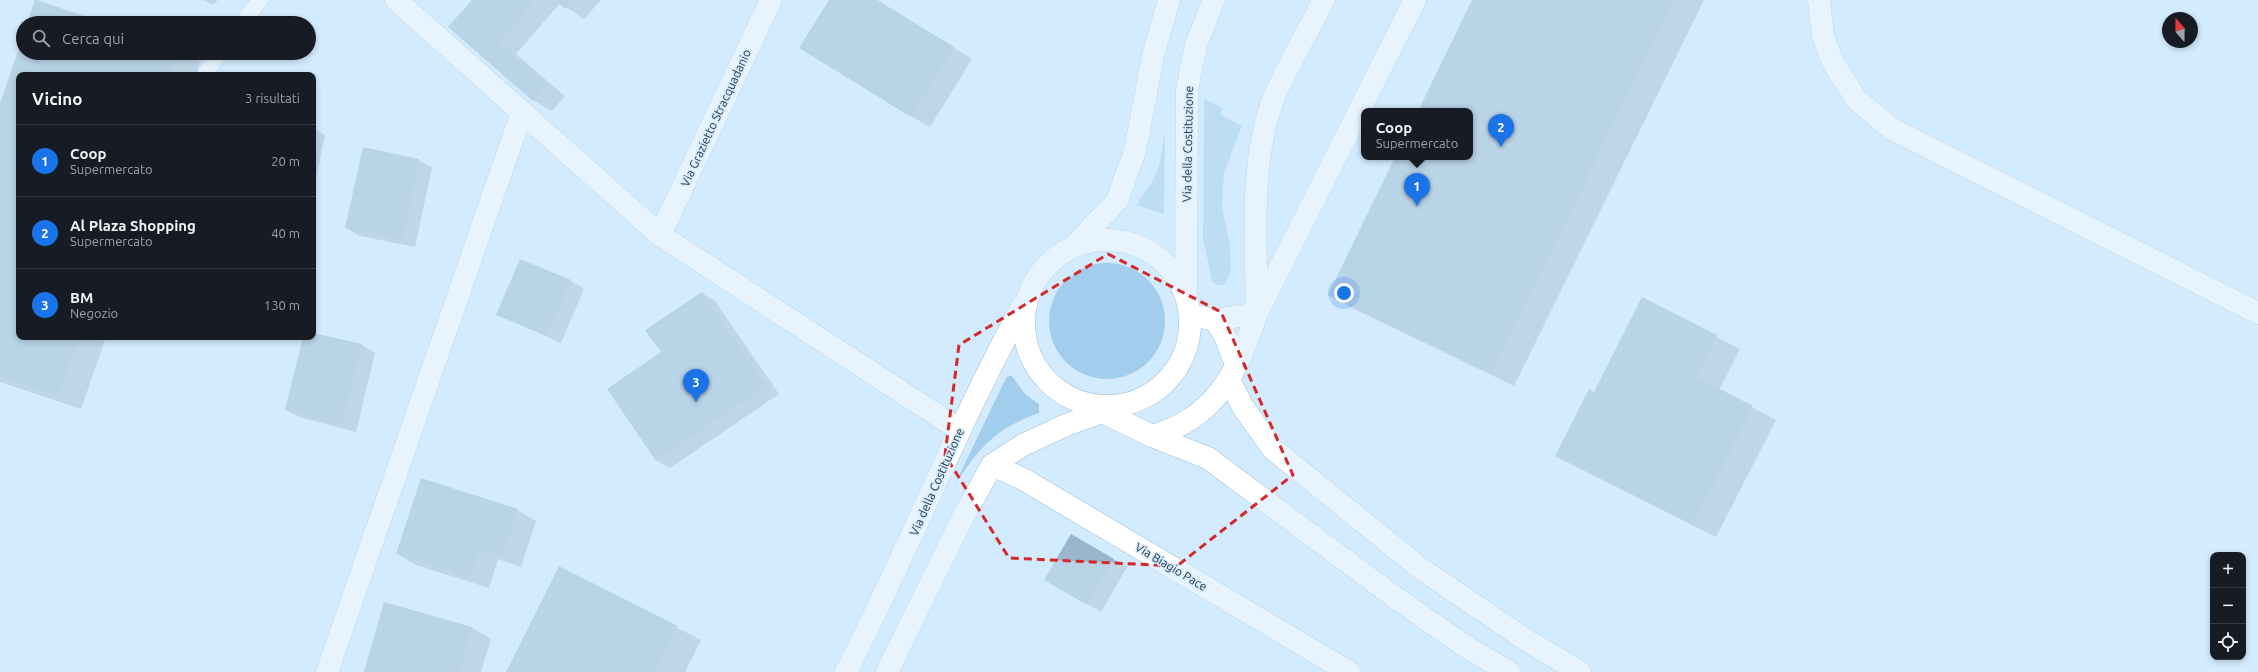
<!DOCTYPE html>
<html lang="it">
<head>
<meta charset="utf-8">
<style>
	:root { --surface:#171b24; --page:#242831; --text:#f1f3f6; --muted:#9ea1a6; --line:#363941; --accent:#1a73e8 }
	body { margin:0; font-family:Ubuntu,sans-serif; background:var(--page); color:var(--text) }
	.controls { position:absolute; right:12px; bottom:12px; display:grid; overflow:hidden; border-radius:8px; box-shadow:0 2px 6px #0003 }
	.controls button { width:36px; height:36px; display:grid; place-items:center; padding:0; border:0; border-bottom:1px solid var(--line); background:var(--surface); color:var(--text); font:20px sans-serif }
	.compass { position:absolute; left:2162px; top:12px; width:36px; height:36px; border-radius:50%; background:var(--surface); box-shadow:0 2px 6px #0003; rotate:340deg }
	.you { position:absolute; left:1344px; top:293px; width:14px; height:14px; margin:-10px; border:3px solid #fff; border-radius:50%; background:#1a73e8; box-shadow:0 0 0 6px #1a73e833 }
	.badge { display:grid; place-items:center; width:26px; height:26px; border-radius:50%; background:var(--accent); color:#fff; font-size:13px; font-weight:700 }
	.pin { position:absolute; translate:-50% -33px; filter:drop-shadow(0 1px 2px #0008) }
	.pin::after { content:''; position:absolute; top:21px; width:14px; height:12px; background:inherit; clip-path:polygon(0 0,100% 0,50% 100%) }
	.popup { position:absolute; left:1361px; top:108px; width:112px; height:52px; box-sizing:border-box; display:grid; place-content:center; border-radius:8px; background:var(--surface); filter:drop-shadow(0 1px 3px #0005); font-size:13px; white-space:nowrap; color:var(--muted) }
	.popup b { font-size:15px; color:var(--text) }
	.popup::after { content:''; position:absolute; left:50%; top:100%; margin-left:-8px; border:8px solid transparent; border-top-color:var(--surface) }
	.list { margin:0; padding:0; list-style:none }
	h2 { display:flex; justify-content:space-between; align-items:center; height:52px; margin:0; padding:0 16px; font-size:17px }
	h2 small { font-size:13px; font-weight:400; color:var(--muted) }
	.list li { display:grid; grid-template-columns:26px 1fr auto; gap:12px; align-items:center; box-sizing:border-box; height:72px; padding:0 16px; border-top:1px solid var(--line) }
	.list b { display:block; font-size:15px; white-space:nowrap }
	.list p { margin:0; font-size:13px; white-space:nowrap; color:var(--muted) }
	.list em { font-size:13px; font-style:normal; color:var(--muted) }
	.icon { flex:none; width:22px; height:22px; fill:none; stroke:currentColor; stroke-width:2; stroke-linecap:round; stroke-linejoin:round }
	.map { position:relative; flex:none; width:2258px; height:672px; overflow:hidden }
	.search { position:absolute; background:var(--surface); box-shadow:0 2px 6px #0003; left:16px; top:16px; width:300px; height:44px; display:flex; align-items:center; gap:10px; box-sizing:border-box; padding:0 14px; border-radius:22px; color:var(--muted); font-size:15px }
	.panel { position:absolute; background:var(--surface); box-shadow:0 2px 6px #0003; left:16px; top:72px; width:300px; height:268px; border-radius:8px }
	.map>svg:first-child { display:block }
	.green { fill:#a3cdec }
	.shadow { fill:#0003 }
	.building { fill:#99b6cc }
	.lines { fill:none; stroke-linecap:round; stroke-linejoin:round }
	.lane-casing { stroke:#a1bed4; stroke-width:17 }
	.street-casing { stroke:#a1bed4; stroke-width:23 }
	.secondary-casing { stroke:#a1bed4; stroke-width:23 }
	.lane { stroke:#fff; stroke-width:16 }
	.street { stroke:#fff; stroke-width:22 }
	.secondary { stroke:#fff; stroke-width:22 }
	.marked { fill:none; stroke:#d62828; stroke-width:3; stroke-dasharray:8 5; stroke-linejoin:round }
	.labels { text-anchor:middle; stroke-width:3; stroke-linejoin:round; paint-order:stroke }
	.street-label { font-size:12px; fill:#2c3841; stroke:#d3ebfe }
</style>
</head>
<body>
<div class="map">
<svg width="2258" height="672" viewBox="0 0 2258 672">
	<rect width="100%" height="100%" fill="#d3ebfe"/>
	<g class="green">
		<polygon points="1204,99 1223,108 1220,114 1242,126 1224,173 1222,207 1230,245 1231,272 1224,285 1217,285 1212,281 1203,238"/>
		<polygon points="1165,131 1164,214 1136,205 1154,179 1160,162"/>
		<circle cx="1107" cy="321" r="58"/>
		<path d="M1011,375L1026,395L1039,404V413C994,429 980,447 954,486L1006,378Z"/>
	</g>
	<g class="shadow">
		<polygon points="204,0 218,0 213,5"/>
		<polygon points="473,0 601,0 584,19 560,3 516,54 565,96 552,111 533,100 449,27"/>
		<polygon points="830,0 877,0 972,59 930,127 911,116"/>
		<polygon points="1473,0 1704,0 1514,386 1352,308 1329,295 1396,157 1470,157 1470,111 1419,111"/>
		<polygon points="23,39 23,53 186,53 200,62 196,75 19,75 19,337 106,337 81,409 0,382 0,106"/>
		<polygon points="313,128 325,135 314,188 313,188"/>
		<polygon points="419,160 432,168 415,247 360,236 346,228"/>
		<polygon points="571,281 584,289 561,343 497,314"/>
		<polygon points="702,293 715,301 779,394 670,468 656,460 662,353"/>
		<polygon points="1643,299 1740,349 1719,390 1776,420 1716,537 1556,456 1595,393"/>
		<polygon points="313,334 362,345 375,353 356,432 299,417 286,410 304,337 313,337"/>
		<polygon points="517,510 536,521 521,567 498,559 489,588 416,565 397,554"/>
		<polygon points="1071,535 1127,567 1101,612 1046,580"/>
		<polygon points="559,568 701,640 685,672 507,672"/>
		<polygon points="385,603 472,628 491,639 481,672 365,672"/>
	</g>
	<g class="building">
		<polygon points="35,0 37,0 105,23 27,23"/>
		<polygon points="472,0 535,0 498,42 547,85 533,101 448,27"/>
		<polygon points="555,0 573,0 565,9"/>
		<polygon points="829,0 877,0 954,47 911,117 799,48"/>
		<polygon points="1472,0 1674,0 1491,374 1328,295 1395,157 1470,157 1470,111 1418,111"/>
		<polygon points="23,37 23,53 176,53 169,75 19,75 19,337 79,337 58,397 0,377 0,103"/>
		<polygon points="363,147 419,159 402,240 345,228"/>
		<polygon points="520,259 571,280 547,336 496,315"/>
		<polygon points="702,292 766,386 656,461 607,389 661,352 645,330"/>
		<polygon points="1642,297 1717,335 1696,377 1753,406 1693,525 1555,456 1589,389 1594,392"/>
		<polygon points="313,333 362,344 342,425 285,410 303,337 313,337"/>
		<polygon points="421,478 518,509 502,556 479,549 470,578 396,554"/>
		<polygon points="1071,534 1114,559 1087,605 1044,580"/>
		<polygon points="559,566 678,626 655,672 506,672"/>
		<polygon points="384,602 472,627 459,672 364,672"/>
	</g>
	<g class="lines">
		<defs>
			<g id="lane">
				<polyline points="242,23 260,0"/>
				<polyline points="205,75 218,53"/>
			</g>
			<g id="street">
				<polyline points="396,0 660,235 960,430"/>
				<polyline points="1819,0 1823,36 1833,63 1857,100 1892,129 2258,313"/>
				<polyline points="660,235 771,0"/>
				<path d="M1257,310C1256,243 1249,158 1275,95C1289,63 1308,31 1324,0"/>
				<polyline points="1191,315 1215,320 1257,313"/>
				<polyline points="1215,320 1225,336 1236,365"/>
				<polyline points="1229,380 1243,407 1273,449 1420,568 1529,642 1580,672"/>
				<polyline points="1086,404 1152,436 1208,458 1396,598 1462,644 1509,672"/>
				<path d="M1152,436C1217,418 1237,372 1257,313L1415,0"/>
				<polyline points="992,465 1023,479 1349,672"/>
				<polyline points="327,672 522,112"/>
			</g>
			<g id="secondary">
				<circle cx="1107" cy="323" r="83"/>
				<polyline points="1075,245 1117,201 1135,151 1153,56 1169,0"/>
				<polyline points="1186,293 1187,90 1196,45 1214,0"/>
				<path d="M846,672C908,551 958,424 1023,305"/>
				<polyline points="887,672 962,519 992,465 1023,445 1066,425 1111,409"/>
			</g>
		</defs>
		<use href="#lane" class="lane-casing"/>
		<use href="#street" class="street-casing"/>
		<use href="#secondary" class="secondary-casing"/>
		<use href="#lane" class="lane"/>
		<use href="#street" class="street"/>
		<use href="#secondary" class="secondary"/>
	</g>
	<path d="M0 0H2258V672H0ZM1108,254L1221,312L1293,475L1177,566L1009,558L945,455L959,345Z" fill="#d3ebfe" fill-opacity=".55" fill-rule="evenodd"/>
	<path class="marked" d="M1108,254L1221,312L1293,475L1177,566L1009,558L945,455L959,345Z"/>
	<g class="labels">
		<g class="street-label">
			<text transform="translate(716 118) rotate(-65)" y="4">Via Grazietto Stracquadanio</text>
			<text transform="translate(1188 144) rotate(-89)" y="4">Via della Costituzione</text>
			<text transform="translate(937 482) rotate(-66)" y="4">Via della Costituzione</text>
			<text transform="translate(1171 567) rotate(31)" y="4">Via Biagio Pace</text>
		</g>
	</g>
</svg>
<div class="controls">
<button>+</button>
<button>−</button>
<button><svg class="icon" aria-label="locate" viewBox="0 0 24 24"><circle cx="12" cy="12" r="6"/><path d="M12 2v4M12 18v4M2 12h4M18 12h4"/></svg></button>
</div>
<svg class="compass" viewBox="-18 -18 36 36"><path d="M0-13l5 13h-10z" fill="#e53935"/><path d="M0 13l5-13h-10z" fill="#9ea1a6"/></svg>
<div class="you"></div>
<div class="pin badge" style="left:1417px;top:206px">1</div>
<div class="popup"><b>Coop</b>Supermercato</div>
<div class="pin badge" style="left:1501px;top:147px">2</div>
<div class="pin badge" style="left:696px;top:402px">3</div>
<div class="search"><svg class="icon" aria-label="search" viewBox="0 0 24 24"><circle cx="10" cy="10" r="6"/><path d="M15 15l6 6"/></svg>Cerca qui</div>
<section class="panel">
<h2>Vicino<small>3 risultati</small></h2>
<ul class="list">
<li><span class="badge">1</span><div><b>Coop</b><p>Supermercato</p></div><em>20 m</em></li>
<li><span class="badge">2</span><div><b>Al Plaza Shopping</b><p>Supermercato</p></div><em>40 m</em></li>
<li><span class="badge">3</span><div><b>BM</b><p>Negozio</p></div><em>130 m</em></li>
</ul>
</section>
</div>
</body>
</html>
